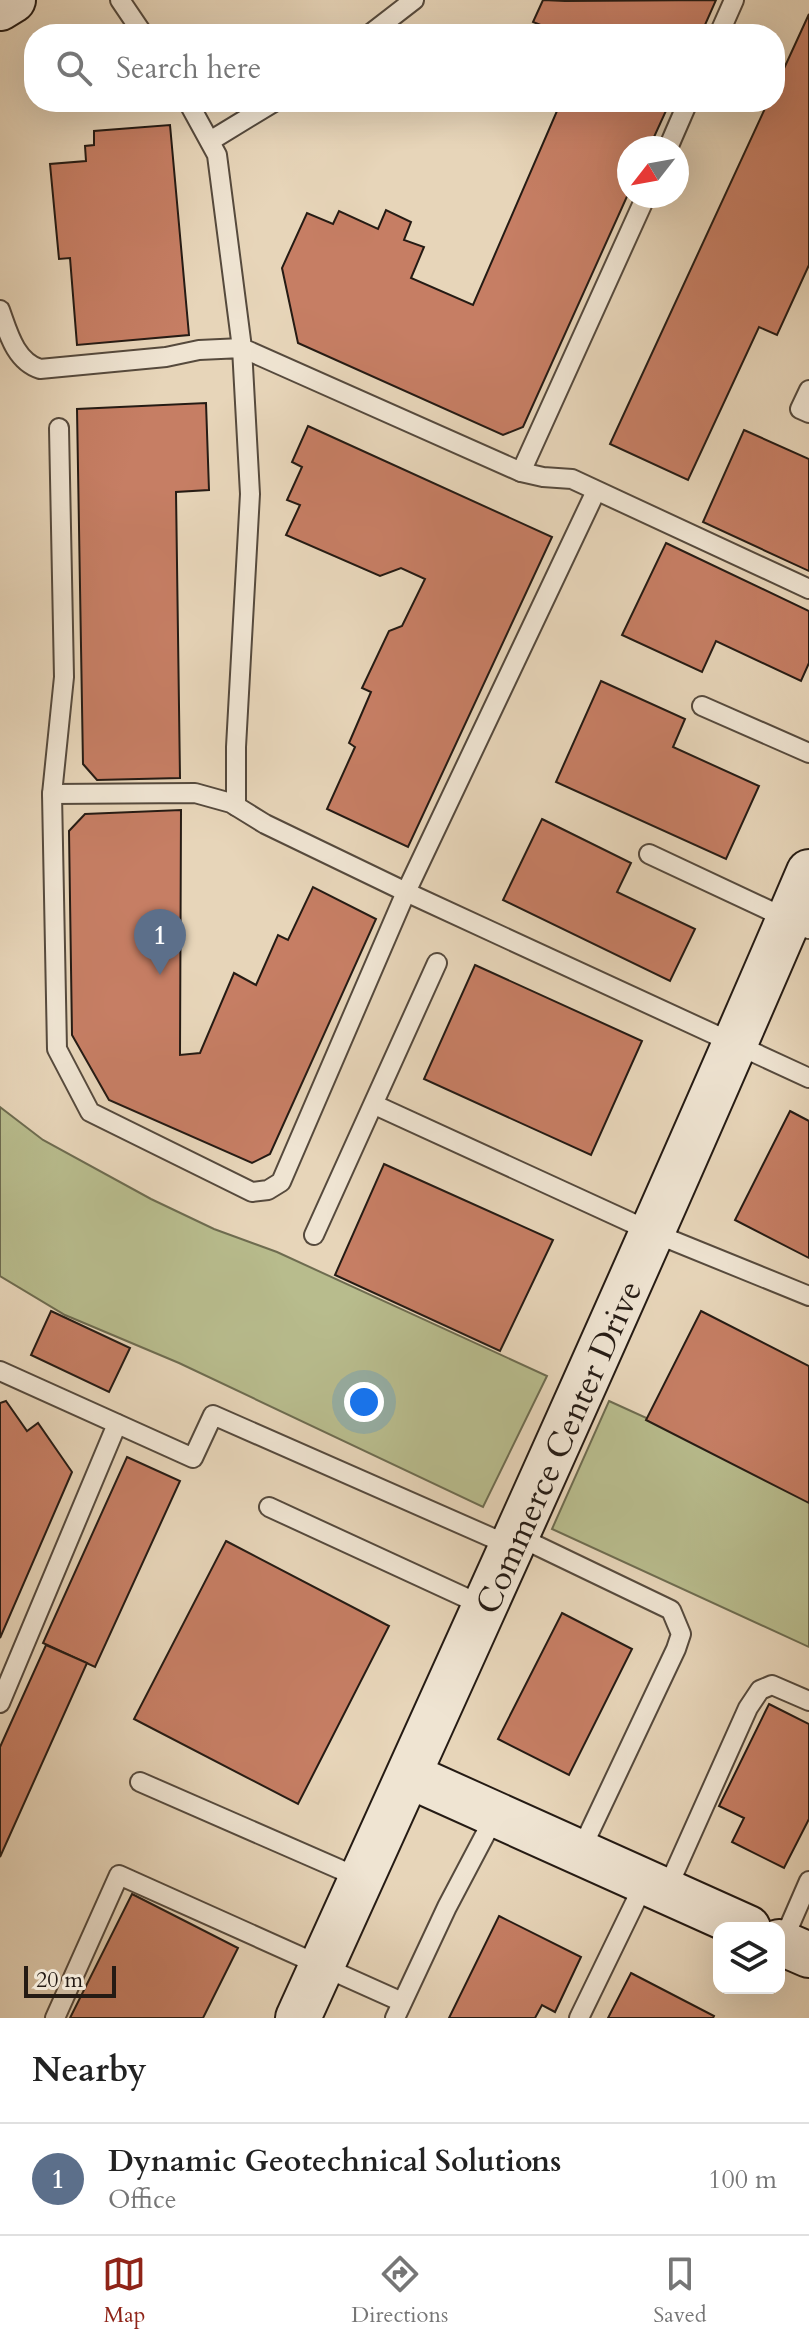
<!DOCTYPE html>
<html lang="en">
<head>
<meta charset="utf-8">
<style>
	:root { --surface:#fff; --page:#f6f6f6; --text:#222; --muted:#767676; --line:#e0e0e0; --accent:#8f2418 }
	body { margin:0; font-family:Cardo,serif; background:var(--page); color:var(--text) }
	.controls { position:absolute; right:24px; bottom:24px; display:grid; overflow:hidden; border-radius:16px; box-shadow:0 8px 32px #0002 }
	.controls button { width:72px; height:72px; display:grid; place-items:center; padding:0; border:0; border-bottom:2px solid var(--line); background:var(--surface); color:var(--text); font:40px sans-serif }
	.compass { position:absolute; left:617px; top:136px; width:72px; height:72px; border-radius:50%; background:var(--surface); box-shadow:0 8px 32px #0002; rotate:239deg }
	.scale { position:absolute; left:24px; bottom:20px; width:92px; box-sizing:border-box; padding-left:8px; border:4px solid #251b14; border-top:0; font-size:22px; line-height:28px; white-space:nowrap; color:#251b14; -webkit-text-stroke:6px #efe4d2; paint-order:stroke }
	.you { position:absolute; left:364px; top:1402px; width:28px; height:28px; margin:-20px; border:6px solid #fff; border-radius:50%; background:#1a73e8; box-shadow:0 0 0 12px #1a73e833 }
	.badge { display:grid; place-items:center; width:52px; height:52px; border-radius:50%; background:var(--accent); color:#fff; font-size:26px; font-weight:700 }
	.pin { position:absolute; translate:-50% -66px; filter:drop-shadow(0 2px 4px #0008) }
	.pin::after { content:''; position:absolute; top:42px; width:28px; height:24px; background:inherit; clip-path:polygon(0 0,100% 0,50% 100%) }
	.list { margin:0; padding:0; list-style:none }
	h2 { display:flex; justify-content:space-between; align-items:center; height:104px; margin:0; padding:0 32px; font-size:34px }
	h2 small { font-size:26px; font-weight:400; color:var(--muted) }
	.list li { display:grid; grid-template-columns:52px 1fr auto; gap:24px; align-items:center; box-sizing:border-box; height:112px; padding:0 32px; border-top:2px solid var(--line) }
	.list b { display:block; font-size:30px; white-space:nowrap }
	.list p { margin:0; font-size:26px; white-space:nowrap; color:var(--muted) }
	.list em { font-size:26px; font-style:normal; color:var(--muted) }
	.icon { flex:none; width:44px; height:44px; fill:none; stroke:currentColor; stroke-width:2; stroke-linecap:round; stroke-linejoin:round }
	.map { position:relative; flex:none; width:809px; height:2018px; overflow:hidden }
	.search { position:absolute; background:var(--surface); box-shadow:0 8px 32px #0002; left:24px; right:24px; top:24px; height:88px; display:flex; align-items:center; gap:20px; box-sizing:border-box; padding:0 28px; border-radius:32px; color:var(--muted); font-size:30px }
	.sheet { height:216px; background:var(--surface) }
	nav { display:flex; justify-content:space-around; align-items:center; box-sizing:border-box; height:112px; border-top:2px solid var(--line); background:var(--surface); font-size:22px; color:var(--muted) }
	nav a { display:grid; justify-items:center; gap:4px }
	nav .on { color:var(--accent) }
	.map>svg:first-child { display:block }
	.green { fill:#b8bc8d; stroke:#6e6c50; stroke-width:2 }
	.building { fill:#c67e64; stroke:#251b14; stroke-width:2 }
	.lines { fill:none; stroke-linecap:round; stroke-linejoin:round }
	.lane-casing { stroke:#564a3d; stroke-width:22 }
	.secondary-casing { stroke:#251b14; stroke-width:48 }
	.lane { stroke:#efe4d2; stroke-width:18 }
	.secondary { stroke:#efe4d2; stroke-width:44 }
	.labels { text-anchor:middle; stroke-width:6; stroke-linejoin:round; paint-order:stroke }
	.street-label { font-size:34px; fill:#251b14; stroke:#efe4d2 }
</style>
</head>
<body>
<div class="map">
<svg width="809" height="2018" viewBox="0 0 809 2018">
	<rect width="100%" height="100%" fill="#e7d5b9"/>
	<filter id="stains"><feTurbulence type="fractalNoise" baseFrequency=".0025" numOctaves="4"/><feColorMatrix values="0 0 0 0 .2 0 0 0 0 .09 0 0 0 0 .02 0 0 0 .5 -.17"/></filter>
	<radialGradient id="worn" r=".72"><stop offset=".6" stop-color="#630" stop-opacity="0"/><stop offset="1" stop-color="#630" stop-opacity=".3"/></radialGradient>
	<g class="green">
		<polygon points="0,1107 43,1140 151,1199 214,1229 277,1252 547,1376 483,1507 179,1363 65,1315 0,1276"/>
		<polygon points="609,1401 809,1492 809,1647 552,1529"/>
	</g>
	<g class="building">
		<polygon points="543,0 565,1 716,0 701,34 549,34 551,29 533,22"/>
		<polygon points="809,14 809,265 777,335 759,327 688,480 610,444 768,102 775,102 775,88"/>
		<polygon points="536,102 670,102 649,148 629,148 629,192 523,427 503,435 298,343 282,268 307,213 333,224 339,211 378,229 386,210 411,222 404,240 424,247 411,278 473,305 557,111"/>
		<polygon points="170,125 189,335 77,345 70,258 59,259 50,164 86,161 85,146 94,145 94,131"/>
		<polygon points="206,403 209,490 176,492 180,778 97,780 83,764 77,409"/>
		<polygon points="308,426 552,537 408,847 327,809 355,747 349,743 371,692 362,688 389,631 402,626 425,579 401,568 380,576 286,535 300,505 287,500 302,467 292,462"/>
		<polygon points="744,430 809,459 809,571 703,522"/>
		<polygon points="666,543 809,611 809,663 801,681 716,641 702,672 622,635"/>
		<polygon points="601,681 685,719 673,747 759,786 726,859 556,782"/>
		<polygon points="181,810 180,1055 200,1053 234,973 256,985 278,935 288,940 313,887 376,919 270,1154 252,1163 109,1100 72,1035 69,831 85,814"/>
		<polygon points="542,819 631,863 617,892 695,929 670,981 503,900"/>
		<polygon points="475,965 642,1041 591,1155 424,1079"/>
		<polygon points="790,1111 809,1121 809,1258 735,1220"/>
		<polygon points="384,1164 553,1240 500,1351 335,1275"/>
		<polygon points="51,1311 130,1348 109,1392 31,1355"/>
		<polygon points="701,1311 809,1366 809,1503 646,1420"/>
		<polygon points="6,1401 27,1431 38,1423 72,1472 0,1638 0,1403"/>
		<polygon points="127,1457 180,1481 95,1667 43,1643"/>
		<polygon points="226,1541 389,1626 298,1804 134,1719"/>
		<polygon points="562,1613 632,1649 569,1775 498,1739"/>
		<polygon points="46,1645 87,1663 0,1857 0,1747"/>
		<polygon points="769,1704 809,1724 809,1819 784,1868 732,1842 744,1818 719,1806"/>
		<polygon points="132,1894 238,1948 203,2018 70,2018"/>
		<polygon points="499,1916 581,1957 555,2012 542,2005 535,2018 449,2018"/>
		<polygon points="631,1973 714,2016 713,2018 608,2018"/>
	</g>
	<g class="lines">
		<defs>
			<g id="lane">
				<polyline points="120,0 143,34"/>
				<polyline points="370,34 414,0"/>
				<polyline points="719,34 734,0"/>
				<polyline points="188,102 217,155 242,348 521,472 646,196"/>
				<polyline points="210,141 274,102"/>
				<polyline points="668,148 688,102"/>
				<path d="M0,310C8,332 15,361 40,369L166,357L199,350L242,348L250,494L236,747V806"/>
				<polyline points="809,390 800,409 809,413"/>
				<polyline points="59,428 64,677 52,794 57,1049 90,1112 252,1192 268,1190 281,1182 406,892 596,491"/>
				<polyline points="521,472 543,477 572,479 809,589"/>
				<polyline points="702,706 809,753"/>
				<polyline points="52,794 195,793 231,803 265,824 406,892 809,1078"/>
				<polyline points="649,854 809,929"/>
				<polyline points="375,1105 654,1233 809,1296"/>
				<polyline points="314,1235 437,963"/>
				<polyline points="0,1371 193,1458 213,1415 513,1547"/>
				<polyline points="269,1507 486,1607"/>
				<polyline points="517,1536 671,1610 681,1634 676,1649 580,1852"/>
				<polyline points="0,1703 117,1424"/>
				<polyline points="140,1782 362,1879"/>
				<polyline points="666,1891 748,1708 760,1690 772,1685 809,1701"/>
				<polyline points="782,1943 809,1881"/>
				<polyline points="55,2018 119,1875 402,2002"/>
				<polyline points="395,2018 447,1907 496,1814"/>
				<polyline points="579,2018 645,1882"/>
			</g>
			<g id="secondary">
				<polyline points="0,8 13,0"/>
				<polyline points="410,1776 748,1928"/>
				<polyline points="779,1942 809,1955"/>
				<path d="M298,2018C471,1637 644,1257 809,872"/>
			</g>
		</defs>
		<use href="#lane" class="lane-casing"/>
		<use href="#secondary" class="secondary-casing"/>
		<use href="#lane" class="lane"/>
		<use href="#secondary" class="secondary"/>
	</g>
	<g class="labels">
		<g class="street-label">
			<text transform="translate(558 1447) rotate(-66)" y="12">Commerce Center Drive</text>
		</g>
	</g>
	<rect width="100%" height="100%" filter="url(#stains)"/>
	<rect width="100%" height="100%" fill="url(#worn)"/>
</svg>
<div class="controls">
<button><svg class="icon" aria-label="layers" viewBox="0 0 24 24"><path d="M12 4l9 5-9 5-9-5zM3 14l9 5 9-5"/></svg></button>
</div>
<svg class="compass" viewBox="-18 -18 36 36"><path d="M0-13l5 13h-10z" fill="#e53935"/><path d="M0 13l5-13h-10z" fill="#767676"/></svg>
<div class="scale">20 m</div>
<div class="you"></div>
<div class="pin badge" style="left:160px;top:975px;background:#5c6f8a">1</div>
<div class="search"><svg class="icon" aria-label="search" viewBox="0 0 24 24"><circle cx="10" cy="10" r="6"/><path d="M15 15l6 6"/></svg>Search here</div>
</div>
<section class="sheet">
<h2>Nearby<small></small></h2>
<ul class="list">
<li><span class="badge" style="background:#5c6f8a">1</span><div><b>Dynamic Geotechnical Solutions</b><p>Office</p></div><em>100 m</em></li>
</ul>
</section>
<nav>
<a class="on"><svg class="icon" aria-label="map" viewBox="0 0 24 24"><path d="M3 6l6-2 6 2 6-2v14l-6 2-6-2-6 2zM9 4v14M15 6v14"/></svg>Map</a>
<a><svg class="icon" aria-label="directions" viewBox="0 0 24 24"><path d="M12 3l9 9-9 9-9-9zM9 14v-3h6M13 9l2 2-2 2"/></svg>Directions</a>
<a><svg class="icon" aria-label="saved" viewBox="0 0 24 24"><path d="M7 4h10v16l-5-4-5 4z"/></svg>Saved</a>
</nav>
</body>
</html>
